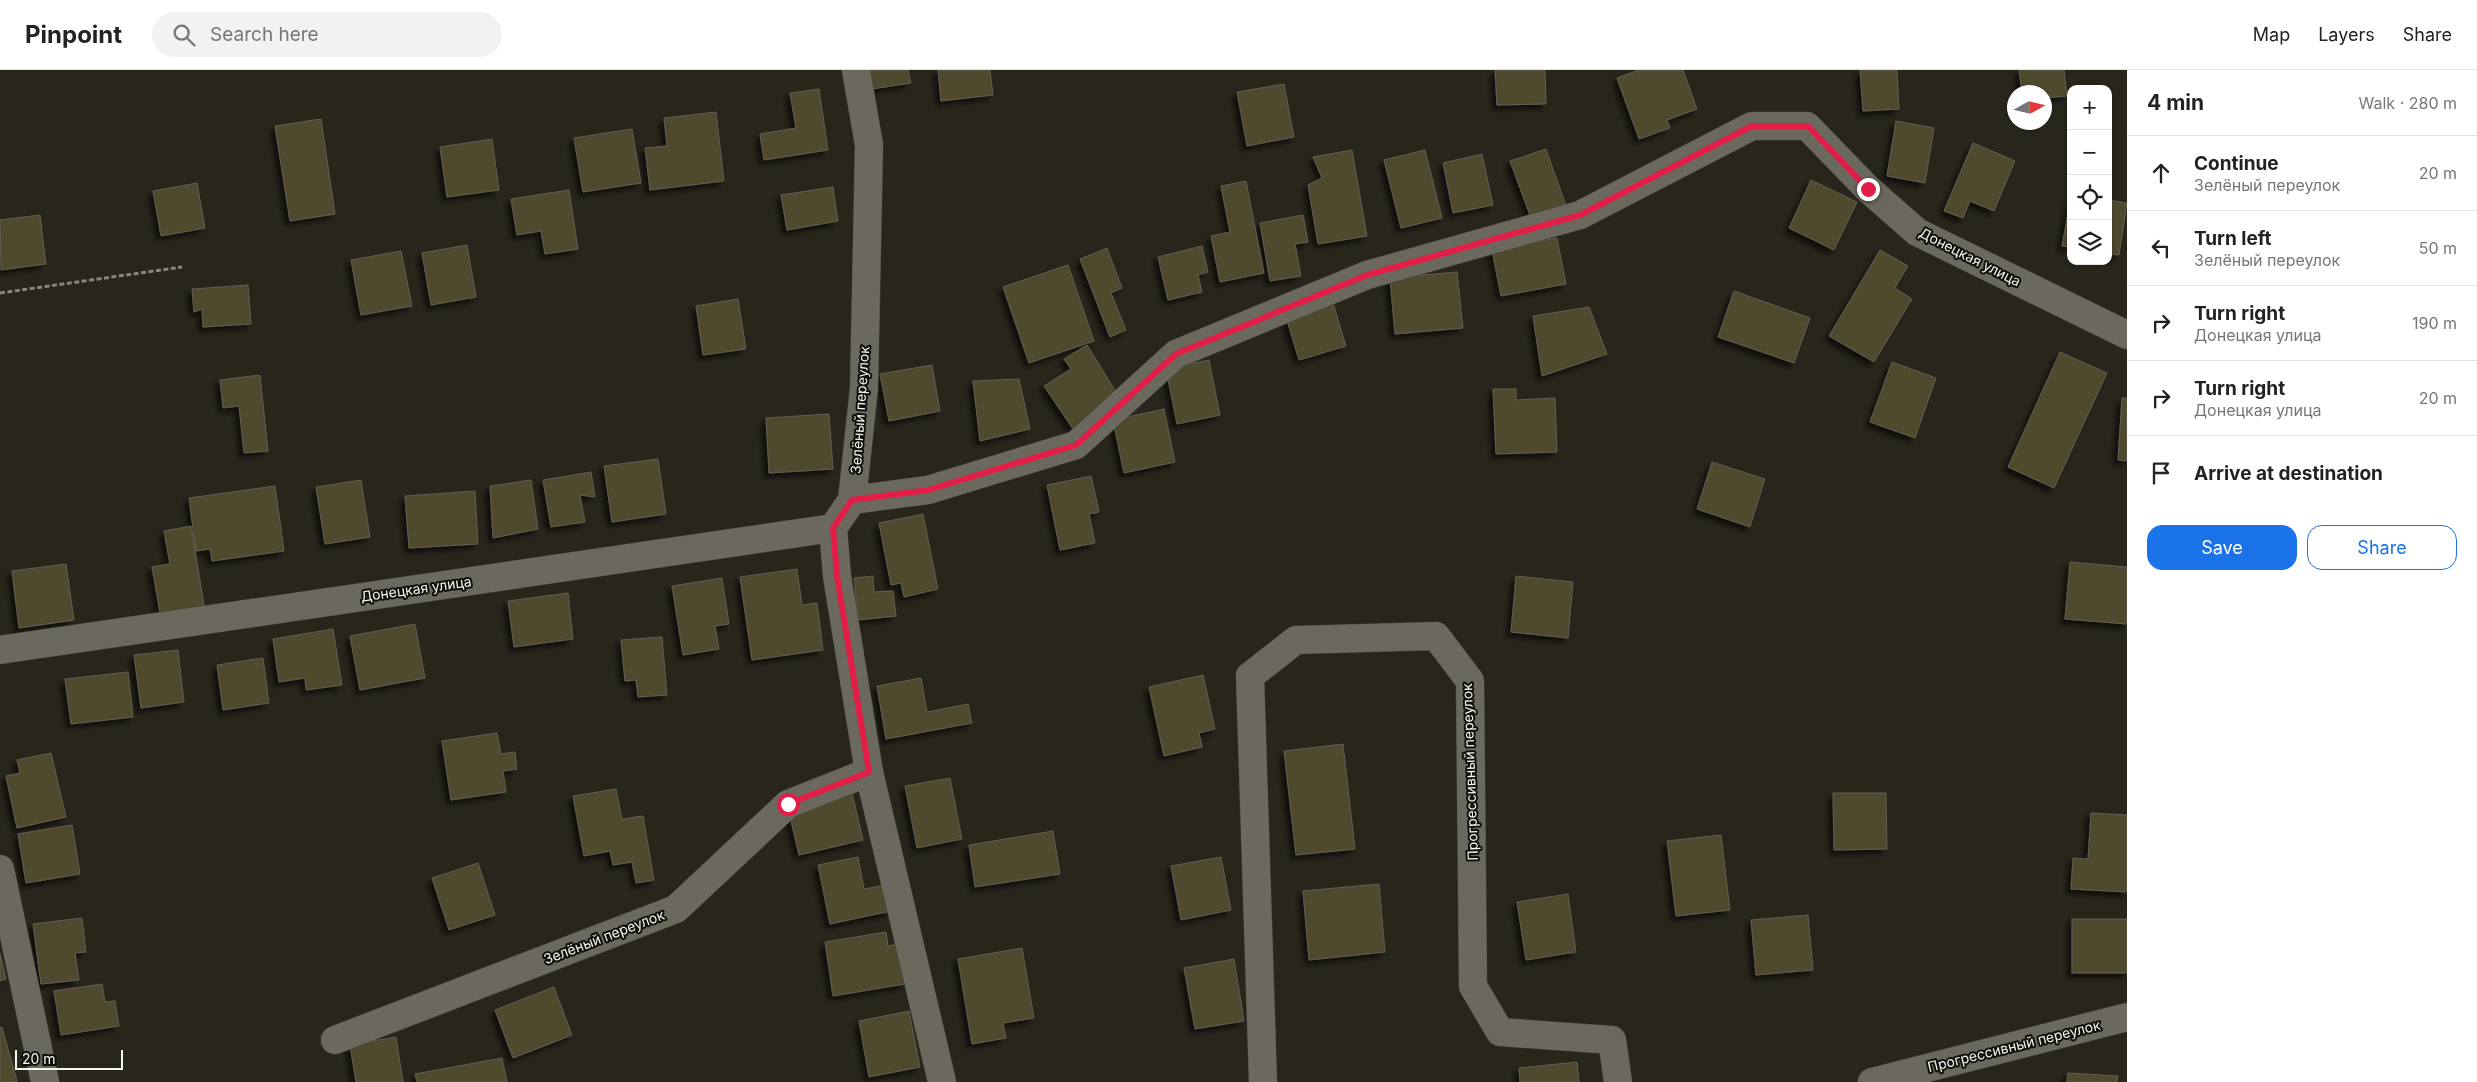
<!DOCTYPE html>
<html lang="en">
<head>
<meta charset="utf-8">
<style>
	:root { --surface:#fff; --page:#f2f2f2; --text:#222; --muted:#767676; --line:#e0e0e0; --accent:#1a73e8 }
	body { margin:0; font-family:Inter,sans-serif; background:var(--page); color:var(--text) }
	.controls { position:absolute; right:15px; top:15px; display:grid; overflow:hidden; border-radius:10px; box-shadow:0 1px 4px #0004 }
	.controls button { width:45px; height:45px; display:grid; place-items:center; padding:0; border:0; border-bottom:1px solid var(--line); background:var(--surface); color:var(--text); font:25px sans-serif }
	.compass { position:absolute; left:2007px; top:15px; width:45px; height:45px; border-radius:50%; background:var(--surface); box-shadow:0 1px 4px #0004; rotate:82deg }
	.scale { position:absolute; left:15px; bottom:12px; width:108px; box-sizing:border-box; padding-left:5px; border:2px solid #f6f5ee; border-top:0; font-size:14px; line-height:18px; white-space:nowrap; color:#f6f5ee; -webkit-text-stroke:4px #0f0e0a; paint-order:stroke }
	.stop { position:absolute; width:15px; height:15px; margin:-11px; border:4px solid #e11d48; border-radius:50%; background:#fff }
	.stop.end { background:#e11d48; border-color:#fff; box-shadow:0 1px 5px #0008 }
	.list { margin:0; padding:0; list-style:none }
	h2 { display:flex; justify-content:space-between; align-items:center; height:65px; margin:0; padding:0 20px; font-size:21px }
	h2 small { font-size:16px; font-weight:400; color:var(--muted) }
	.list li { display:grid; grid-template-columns:32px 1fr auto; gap:15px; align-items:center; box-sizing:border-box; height:75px; padding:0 20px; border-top:1px solid var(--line) }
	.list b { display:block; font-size:19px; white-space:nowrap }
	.list p { margin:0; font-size:16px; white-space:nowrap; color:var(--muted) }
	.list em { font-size:16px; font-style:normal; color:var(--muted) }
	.actions { display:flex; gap:10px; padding:15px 20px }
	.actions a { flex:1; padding:11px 0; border:1px solid var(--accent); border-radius:15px; text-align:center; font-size:18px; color:var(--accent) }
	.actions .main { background:var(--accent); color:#fff }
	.icon { flex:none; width:28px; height:28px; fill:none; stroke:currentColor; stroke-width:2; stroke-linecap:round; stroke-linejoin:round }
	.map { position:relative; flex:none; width:2127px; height:1012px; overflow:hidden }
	header { display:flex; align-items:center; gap:30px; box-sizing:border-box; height:70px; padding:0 25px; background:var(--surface); border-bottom:1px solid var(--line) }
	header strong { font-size:24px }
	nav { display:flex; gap:28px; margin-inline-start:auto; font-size:18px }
	.search { width:350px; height:45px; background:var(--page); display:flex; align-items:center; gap:12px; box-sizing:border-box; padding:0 18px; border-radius:28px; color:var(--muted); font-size:19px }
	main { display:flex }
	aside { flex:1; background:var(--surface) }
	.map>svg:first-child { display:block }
	.building { fill:#50482d; stroke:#625f54; filter:url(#shadow) }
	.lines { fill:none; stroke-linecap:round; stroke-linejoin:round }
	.minor-casing { stroke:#434139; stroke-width:29 }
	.path { stroke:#87857d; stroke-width:3; stroke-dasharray:5 2.5; stroke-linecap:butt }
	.minor { stroke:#6b685d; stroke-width:28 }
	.route { stroke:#e11d48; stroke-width:6 }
	.labels { text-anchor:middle; stroke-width:4; stroke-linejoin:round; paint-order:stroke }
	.street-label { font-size:14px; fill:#f6f5ee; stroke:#0f0e0a }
</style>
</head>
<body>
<header>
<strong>Pinpoint</strong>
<div class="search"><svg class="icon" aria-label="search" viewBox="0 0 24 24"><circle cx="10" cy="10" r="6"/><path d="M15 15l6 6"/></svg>Search here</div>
<nav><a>Map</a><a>Layers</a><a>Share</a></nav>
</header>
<main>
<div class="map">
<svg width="2127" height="1012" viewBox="0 0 2127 1012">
	<defs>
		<filter id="shadow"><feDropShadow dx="-4.5" dy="4.5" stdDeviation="2.5" flood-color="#0009"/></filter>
	</defs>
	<rect width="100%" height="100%" fill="#28251b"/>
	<g class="building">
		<polygon points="869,0 908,0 911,13 872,19"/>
		<polygon points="938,0 990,0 993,25 941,31"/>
		<polygon points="1495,0 1545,0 1546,34 1497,35"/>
		<polygon points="1639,0 1683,0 1697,39 1667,50 1670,58 1639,69 1617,8"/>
		<polygon points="1860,0 1897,0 1899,39 1863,41"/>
		<polygon points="2019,0 2064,0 2067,26 2044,28 2044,22 2022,22"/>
		<polygon points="1284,14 1294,67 1247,76 1237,22"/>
		<polygon points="819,19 828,80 764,90 760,64 796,58 790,23"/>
		<polygon points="716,42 724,111 650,120 645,78 667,76 664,48"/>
		<polygon points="321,49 335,144 290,151 275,56"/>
		<polygon points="1896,51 1934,58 1925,113 1887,106"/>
		<polygon points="632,59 641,113 583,122 574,68"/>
		<polygon points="492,69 499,120 447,127 440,77"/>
		<polygon points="1973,73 2015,91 1994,141 1970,131 1963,148 1944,141"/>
		<polygon points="1546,79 1566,136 1531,148 1510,91"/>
		<polygon points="1352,80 1367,166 1318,174 1308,115 1322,108 1313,87"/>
		<polygon points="1425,80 1442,148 1401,158 1384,90"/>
		<polygon points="1482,84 1493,135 1453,143 1443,93"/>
		<polygon points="1811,110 1857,132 1834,180 1789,158"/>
		<polygon points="1246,111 1264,203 1220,212 1211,166 1230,162 1221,116"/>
		<polygon points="197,113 205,158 161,166 153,121"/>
		<polygon points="2108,116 2111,117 2108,130 2127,133 2119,185 2108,184"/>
		<polygon points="833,117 838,151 787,160 781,125"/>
		<polygon points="569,120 578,179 545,184 541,161 517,165 511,129"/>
		<polygon points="2071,127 2071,177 2062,176"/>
		<polygon points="40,145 46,194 1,200 0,150"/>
		<polygon points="1303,145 1308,172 1295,174 1301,206 1270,211 1260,153"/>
		<polygon points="1557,168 1566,214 1501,226 1492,180"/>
		<polygon points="467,175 476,227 431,235 422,183"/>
		<polygon points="1202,176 1208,202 1198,205 1202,222 1168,230 1158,187"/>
		<polygon points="1107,178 1122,218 1111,223 1126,260 1110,267 1080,189"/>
		<polygon points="1880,180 1908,196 1895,218 1912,229 1874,292 1829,266"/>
		<polygon points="401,181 412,236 361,245 351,190"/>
		<polygon points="1068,195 1094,271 1029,293 1003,217"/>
		<polygon points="1457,202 1463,258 1395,264 1390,208"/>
		<polygon points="248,215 251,254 203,257 202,239 194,242 192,219"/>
		<polygon points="1734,221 1810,248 1794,293 1718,267"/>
		<polygon points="738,229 746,279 703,285 696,236"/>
		<polygon points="1333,233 1346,276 1299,290 1286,247"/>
		<polygon points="1589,237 1607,284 1542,306 1533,246"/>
		<polygon points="1087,275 1118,325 1073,359 1044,316 1071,299 1064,289"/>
		<polygon points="2060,282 2107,303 2054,418 2008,397"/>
		<polygon points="1209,290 1220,345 1177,354 1166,299"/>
		<polygon points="1892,292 1936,308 1915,368 1870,352"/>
		<polygon points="932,295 940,341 889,351 880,304"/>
		<polygon points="260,305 268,381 244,383 239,336 223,338 220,310"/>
		<polygon points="1019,309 1030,359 980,371 973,311"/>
		<polygon points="1493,319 1516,319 1516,330 1555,328 1557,382 1496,384"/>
		<polygon points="2122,328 2127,328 2127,391 2118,390"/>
		<polygon points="1164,339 1175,392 1124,403 1113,350"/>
		<polygon points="829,344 833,399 769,403 766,348"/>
		<polygon points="658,389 666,444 612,452 604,396"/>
		<polygon points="1712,392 1765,409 1750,457 1697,439"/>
		<polygon points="591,402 595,427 580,425 585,452 551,457 543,410"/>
		<polygon points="1091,406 1099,442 1089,444 1095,473 1060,480 1047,415"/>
		<polygon points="361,410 370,467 325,474 316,417"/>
		<polygon points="531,410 538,459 493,468 490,416"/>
		<polygon points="275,416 284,481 212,491 210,479 196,481 189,428"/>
		<polygon points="475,421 478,474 409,478 405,426"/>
		<polygon points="923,444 938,519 904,527 901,513 891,515 879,453"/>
		<polygon points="191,456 205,541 161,548 152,497 170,494 164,461"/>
		<polygon points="2070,492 2127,497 2127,554 2065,549"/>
		<polygon points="66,494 74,550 19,558 12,501"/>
		<polygon points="797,499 802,535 817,533 823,580 752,590 740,507"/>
		<polygon points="873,506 874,522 893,521 896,546 858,550 854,508"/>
		<polygon points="1516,506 1573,512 1568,568 1511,562"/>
		<polygon points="722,508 729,554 715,556 719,579 683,585 672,516"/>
		<polygon points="568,523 573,569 514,577 508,531"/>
		<polygon points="415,554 425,608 360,620 350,566"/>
		<polygon points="333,559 342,615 306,620 305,608 279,612 273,569"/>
		<polygon points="662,567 667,625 638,627 636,610 625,611 621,570"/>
		<polygon points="178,580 184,632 141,638 134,585"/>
		<polygon points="263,588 269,633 223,640 217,595"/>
		<polygon points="128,602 133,647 71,654 65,609"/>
		<polygon points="1203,605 1215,659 1199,663 1202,677 1164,686 1149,617"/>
		<polygon points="921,608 927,642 968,634 972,653 886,669 877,616"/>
		<polygon points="497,663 501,684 515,682 517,699 503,701 506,722 451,730 442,671"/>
		<polygon points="1343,674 1355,779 1296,785 1284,681"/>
		<polygon points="51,683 66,747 17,758 6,706 20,703 17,690"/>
		<polygon points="950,708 962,769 917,778 905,716"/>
		<polygon points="616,719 622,749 643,746 654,810 636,813 632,792 613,795 610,781 584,786 573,726"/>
		<polygon points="852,723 863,770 799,785 788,738"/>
		<polygon points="1833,723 1886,723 1887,779 1834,780"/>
		<polygon points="2091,743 2127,745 2127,822 2071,819 2073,788 2088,789"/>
		<polygon points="72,755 80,804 26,813 18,764"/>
		<polygon points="1053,761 1060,804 975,817 969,775"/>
		<polygon points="1721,765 1730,840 1676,846 1667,771"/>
		<polygon points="858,787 864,819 886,815 891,841 830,854 818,795"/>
		<polygon points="1221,787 1231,840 1181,850 1171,796"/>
		<polygon points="478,793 495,845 449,860 432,808"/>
		<polygon points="1379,814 1385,882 1309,890 1303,821"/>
		<polygon points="1568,824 1576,882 1526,890 1517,832"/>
		<polygon points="1808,845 1813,900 1756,905 1751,850"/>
		<polygon points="82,848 86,882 75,883 79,910 41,914 33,854"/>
		<rect x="2072" y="849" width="55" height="54"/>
		<polygon points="886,862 888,876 899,874 905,914 833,926 825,872"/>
		<polygon points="1022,878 1034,948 1003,953 1006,968 972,974 958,889"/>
		<polygon points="0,883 6,909 0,911"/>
		<polygon points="1234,889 1244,951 1195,959 1184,898"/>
		<polygon points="102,914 105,932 115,931 119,956 61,965 54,921"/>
		<polygon points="554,917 572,965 513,988 495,940"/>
		<polygon points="909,941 920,997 869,1007 859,951"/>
		<polygon points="2,957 17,1011 13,1012 0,1012 0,958"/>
		<polygon points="396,967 403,1012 356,1012 350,975"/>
		<polygon points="502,988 507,1012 417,1012 415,1004"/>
		<polygon points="1577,992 1579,1012 1520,1012 1519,998"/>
		<polygon points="2068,1003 2118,1006 2117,1012 2067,1012"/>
	</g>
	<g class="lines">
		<defs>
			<g id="minor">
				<polyline points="856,0 869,75 864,318 852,430 833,458 837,506 869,702 942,1012"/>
				<polyline points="852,430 928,420 1076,375 1176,284 1367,205 1580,145 1752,56 1807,56 1868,119 1917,162 2127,265"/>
				<polyline points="0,580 833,458"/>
				<polyline points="0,799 45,1012"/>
				<polyline points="335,970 676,839 788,734 869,702"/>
				<polyline points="1263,1012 1250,606 1296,570 1436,566 1470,611 1473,916 1500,962 1612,970 1618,1012"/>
				<polyline points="1872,1012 2127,947"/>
			</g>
		</defs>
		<use href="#minor" class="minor-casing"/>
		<polyline class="path" points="0,223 182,197"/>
		<use href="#minor" class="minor"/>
	</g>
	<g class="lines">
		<polyline class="route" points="788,734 869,702 837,506 833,458 852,430 928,420 1076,375 1176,284 1367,205 1580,145 1752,56 1808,56 1868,119"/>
	</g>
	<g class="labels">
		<g class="street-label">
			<text transform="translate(1970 187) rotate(27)" y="5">Донецкая улица</text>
			<text transform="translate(860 340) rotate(-86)" y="5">Зелёный переулок</text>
			<text transform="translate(416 519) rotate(-8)" y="5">Донецкая улица</text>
			<text transform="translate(1470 702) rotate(-92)" y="5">Прогрессивный переулок</text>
			<text transform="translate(604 867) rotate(-21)" y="5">Зелёный переулок</text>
			<text transform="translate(2014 976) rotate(-14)" y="5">Прогрессивный переулок</text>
		</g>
	</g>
</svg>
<div class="controls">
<button>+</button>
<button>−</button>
<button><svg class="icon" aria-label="locate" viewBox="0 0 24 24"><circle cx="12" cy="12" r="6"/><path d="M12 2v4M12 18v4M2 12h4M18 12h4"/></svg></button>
<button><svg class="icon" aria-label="layers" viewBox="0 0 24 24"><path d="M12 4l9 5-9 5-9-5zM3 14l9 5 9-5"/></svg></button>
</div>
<svg class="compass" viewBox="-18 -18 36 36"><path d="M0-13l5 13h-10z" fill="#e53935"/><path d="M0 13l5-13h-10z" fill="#767676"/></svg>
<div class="scale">20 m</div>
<div class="stop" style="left:788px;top:734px"></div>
<div class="stop end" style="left:1868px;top:119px"></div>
</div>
<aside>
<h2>4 min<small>Walk · 280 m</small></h2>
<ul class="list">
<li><svg class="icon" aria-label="ahead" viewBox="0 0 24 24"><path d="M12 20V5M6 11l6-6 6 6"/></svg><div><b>Continue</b><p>Зелёный переулок</p></div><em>20 m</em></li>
<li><svg class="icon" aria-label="left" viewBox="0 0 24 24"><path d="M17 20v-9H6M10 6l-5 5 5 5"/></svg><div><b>Turn left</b><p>Зелёный переулок</p></div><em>50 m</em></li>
<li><svg class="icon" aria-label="right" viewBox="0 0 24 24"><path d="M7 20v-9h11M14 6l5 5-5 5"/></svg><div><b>Turn right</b><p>Донецкая улица</p></div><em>190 m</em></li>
<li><svg class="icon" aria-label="right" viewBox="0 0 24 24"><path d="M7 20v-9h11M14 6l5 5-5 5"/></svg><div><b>Turn right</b><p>Донецкая улица</p></div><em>20 m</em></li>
<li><svg class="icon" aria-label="arrive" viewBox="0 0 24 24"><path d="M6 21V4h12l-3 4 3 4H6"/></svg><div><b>Arrive at destination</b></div></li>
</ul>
<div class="actions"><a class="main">Save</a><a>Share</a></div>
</aside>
</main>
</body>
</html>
